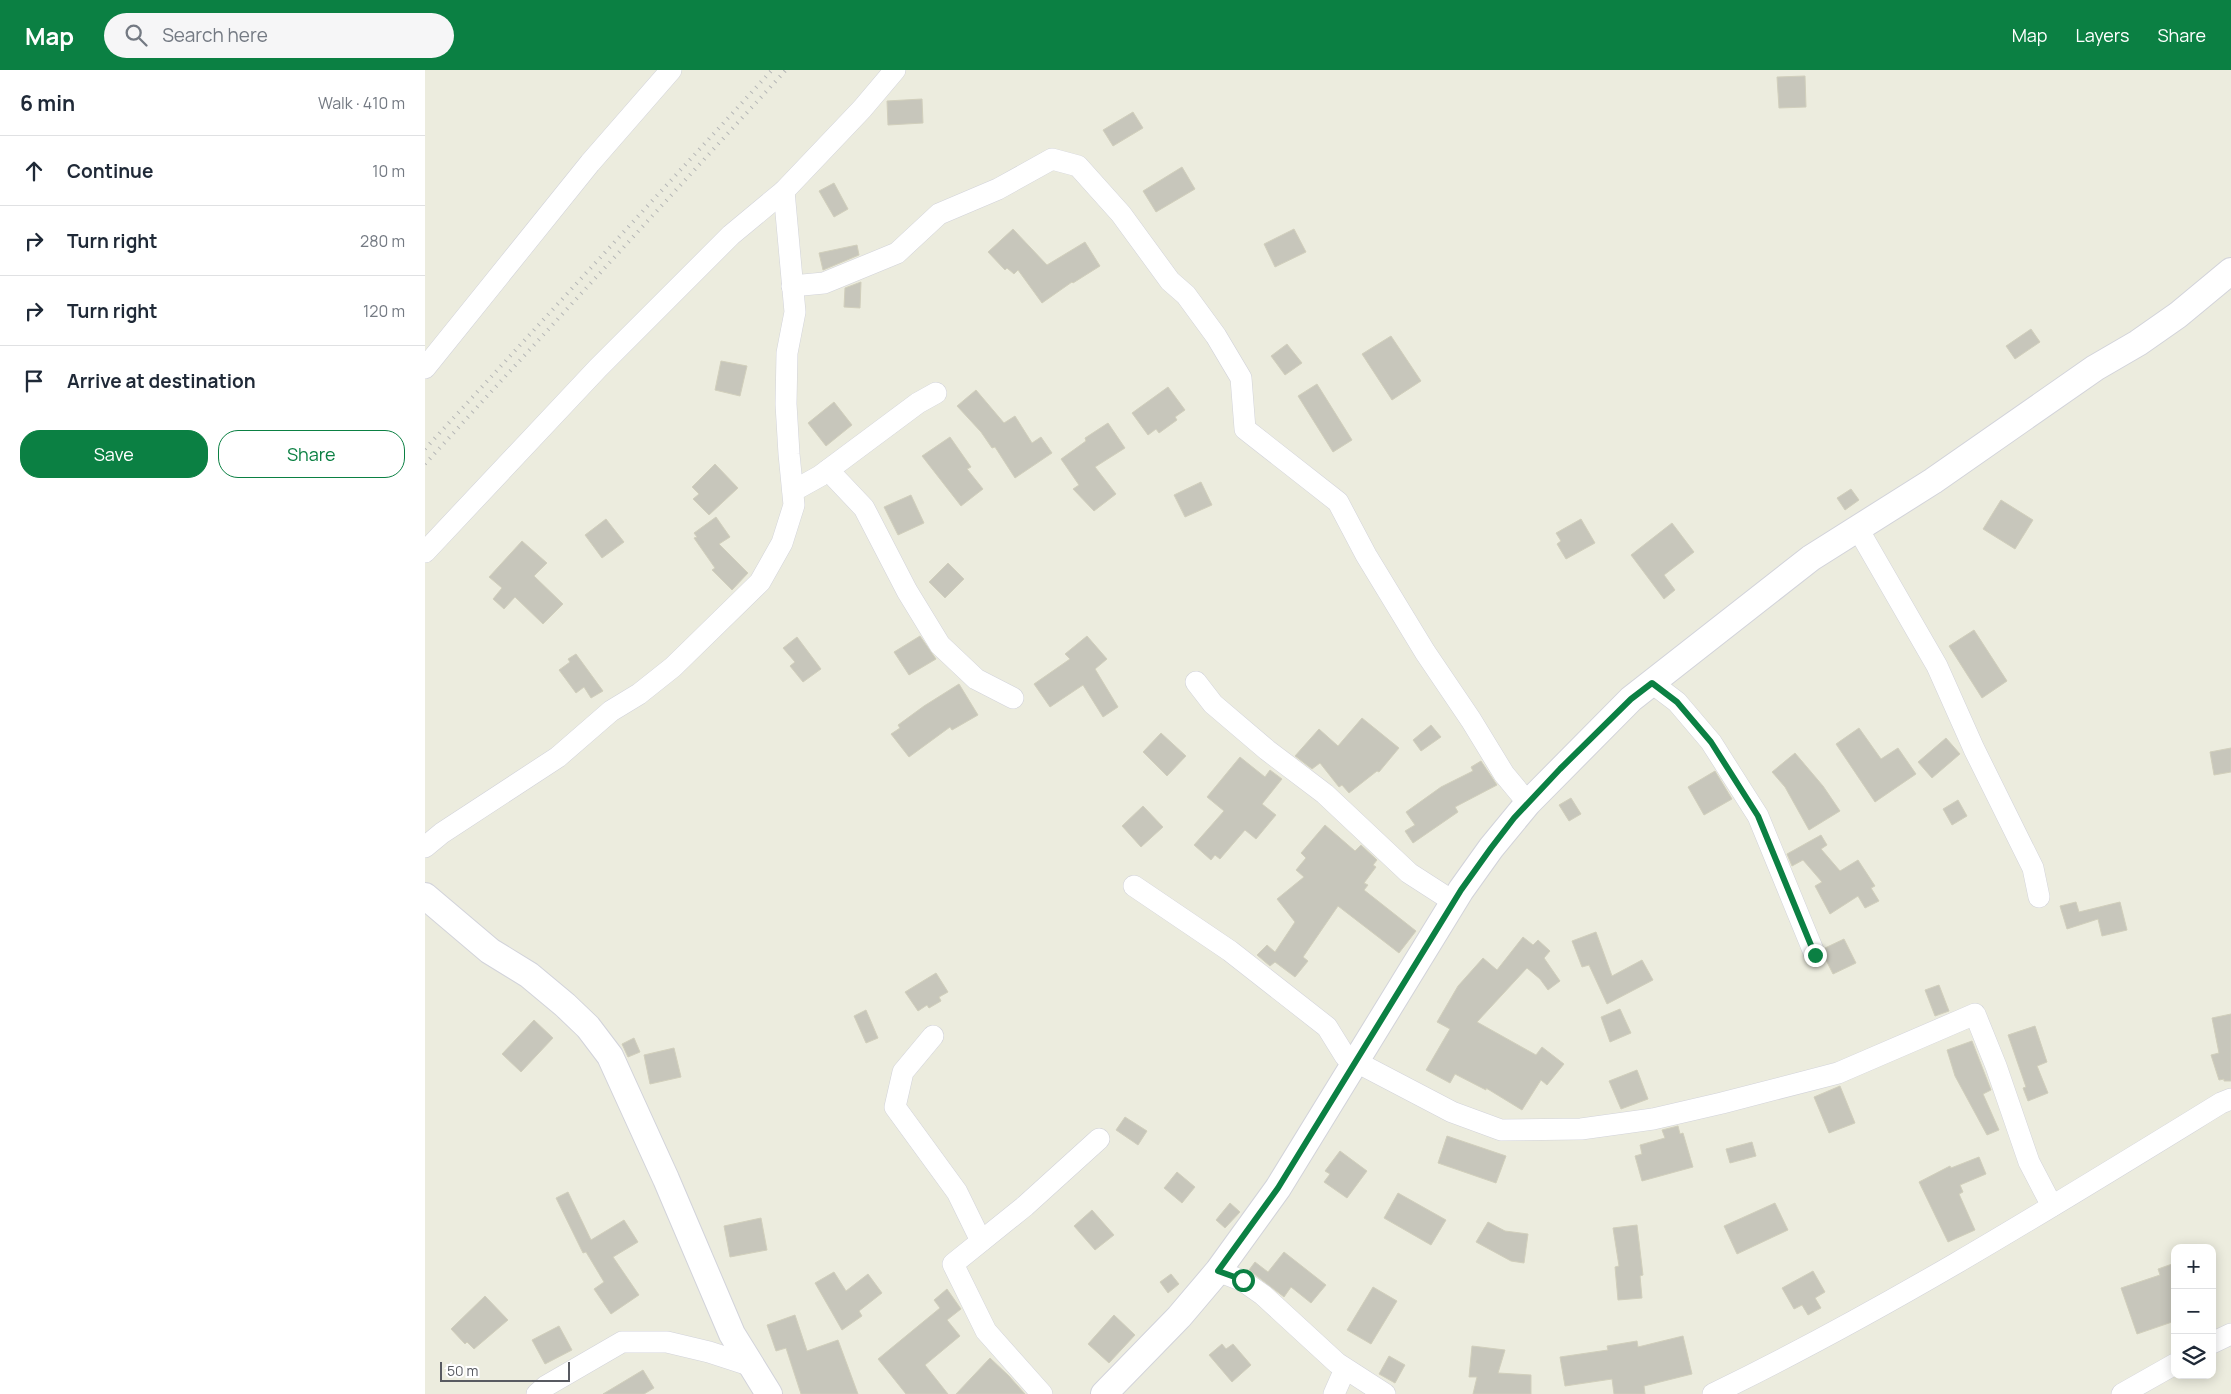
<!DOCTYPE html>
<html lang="en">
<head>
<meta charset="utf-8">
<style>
	:root { --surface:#fff; --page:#f6f6f7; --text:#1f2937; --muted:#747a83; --line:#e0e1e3; --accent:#0b8043 }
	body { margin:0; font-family:Manrope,sans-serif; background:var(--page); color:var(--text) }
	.controls { position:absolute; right:15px; bottom:15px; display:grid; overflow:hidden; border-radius:10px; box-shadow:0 2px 12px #0003 }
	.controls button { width:45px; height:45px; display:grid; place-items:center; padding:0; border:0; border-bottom:1px solid var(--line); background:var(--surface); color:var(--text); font:25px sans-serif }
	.scale { position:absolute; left:15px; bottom:12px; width:130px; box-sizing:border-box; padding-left:5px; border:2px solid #585a61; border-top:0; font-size:14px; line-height:18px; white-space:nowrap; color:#585a61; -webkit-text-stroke:4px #fff; paint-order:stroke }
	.stop { position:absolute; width:15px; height:15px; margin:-11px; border:4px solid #0b8043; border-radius:50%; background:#fff }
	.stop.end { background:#0b8043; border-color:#fff; box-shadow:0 1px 5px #0008 }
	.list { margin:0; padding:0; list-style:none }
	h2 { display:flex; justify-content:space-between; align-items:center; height:65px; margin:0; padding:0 20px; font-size:21px }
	h2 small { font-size:16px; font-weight:400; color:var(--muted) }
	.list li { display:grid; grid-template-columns:32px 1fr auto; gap:15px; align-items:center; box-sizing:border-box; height:70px; padding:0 20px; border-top:1px solid var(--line) }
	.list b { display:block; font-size:19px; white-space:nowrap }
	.list em { font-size:16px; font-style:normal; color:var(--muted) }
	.actions { display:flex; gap:10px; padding:15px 20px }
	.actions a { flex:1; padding:11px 0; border:1px solid var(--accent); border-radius:20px; text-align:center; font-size:18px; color:var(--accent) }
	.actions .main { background:var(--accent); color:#fff }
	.icon { flex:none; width:28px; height:28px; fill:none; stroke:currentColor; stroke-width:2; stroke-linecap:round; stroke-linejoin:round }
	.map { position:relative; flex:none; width:1806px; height:1324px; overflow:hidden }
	header { display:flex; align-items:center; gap:30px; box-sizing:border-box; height:70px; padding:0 25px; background:var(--accent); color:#fff }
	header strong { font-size:24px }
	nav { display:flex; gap:28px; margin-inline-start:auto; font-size:18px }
	.search { width:350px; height:45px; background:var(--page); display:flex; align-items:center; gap:12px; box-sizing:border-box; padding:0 18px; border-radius:28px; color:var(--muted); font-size:19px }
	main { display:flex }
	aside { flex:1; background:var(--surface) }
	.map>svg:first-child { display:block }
	.building { fill:#c7c6bb; stroke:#d1cfbc }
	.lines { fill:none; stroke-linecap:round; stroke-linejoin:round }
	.minor-casing { stroke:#d2d3da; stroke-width:22 }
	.tertiary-casing { stroke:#d2d3da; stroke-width:28 }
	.minor { stroke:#fff; stroke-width:21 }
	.tertiary { stroke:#fff; stroke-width:26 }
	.rail { stroke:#b5b6b6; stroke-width:4; stroke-dasharray:1 6; stroke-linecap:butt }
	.route { stroke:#0b8043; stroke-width:6 }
</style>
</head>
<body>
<header>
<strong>Map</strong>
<div class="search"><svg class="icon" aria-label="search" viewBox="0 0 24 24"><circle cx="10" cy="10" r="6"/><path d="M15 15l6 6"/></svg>Search here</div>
<nav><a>Map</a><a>Layers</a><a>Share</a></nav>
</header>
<main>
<aside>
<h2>6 min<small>Walk · 410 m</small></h2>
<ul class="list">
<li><svg class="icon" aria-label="ahead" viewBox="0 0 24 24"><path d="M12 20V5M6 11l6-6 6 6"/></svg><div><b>Continue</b></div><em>10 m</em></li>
<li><svg class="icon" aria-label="right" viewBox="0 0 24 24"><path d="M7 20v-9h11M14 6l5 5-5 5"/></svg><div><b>Turn right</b></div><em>280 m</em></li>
<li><svg class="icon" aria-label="right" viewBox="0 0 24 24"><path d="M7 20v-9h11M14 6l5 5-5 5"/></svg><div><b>Turn right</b></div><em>120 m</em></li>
<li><svg class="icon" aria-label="arrive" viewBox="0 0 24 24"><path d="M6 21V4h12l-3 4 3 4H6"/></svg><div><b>Arrive at destination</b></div></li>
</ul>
<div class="actions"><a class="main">Save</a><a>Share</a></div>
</aside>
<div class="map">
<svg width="1806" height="1324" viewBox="0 0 1806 1324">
	<rect width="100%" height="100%" fill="#ececde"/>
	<g class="building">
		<polygon points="1380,6 1381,37 1354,38 1352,7"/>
		<polygon points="497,29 498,53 463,55 462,31"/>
		<polygon points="708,42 718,58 688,76 678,60"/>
		<polygon points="757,97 770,119 731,142 718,121"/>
		<polygon points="409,113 423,139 409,147 394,121"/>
		<polygon points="588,159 622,195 660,172 675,196 648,213 647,212 617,233 593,200 589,204 582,198 580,200 563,182"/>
		<polygon points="869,159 881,182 850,197 839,174"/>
		<polygon points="432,175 434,185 398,200 394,183"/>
		<polygon points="436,212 435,238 419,237 420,218"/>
		<polygon points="1606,259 1615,272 1590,289 1581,276"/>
		<polygon points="966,266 996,311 967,330 937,284"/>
		<polygon points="862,274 877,293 860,305 846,286"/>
		<polygon points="296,291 322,296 315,326 290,320"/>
		<polygon points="892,314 927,370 908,382 873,326"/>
		<polygon points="743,317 760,340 750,347 752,350 734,363 731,359 723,365 707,343"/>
		<polygon points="551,320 579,353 590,346 607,373 616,367 627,383 590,408 570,377 567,378 556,362 532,336"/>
		<polygon points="409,332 427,355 401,376 383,353"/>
		<polygon points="683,353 700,378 670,397 691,424 669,441 648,419 654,415 636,389 661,371 660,368"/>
		<polygon points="525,367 546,397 542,399 558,419 536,436 497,386"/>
		<polygon points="290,394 313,418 284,445 268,429 274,424 267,417"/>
		<polygon points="776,412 787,435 760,447 749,425"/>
		<polygon points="1426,419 1434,430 1420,440 1412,428"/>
		<polygon points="486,425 499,453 473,465 459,437"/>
		<polygon points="1576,430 1608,450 1590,479 1558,459"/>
		<polygon points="291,447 305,467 294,474 323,503 307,520 287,500 290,498 269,468 272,467 269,463"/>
		<polygon points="181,449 199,472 177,488 160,465"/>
		<polygon points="1156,449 1170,473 1141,489 1132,474 1136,471 1131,463"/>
		<polygon points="1247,453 1269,482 1239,505 1250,520 1239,529 1206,485"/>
		<polygon points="97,471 122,493 109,506 138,534 118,554 90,527 79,539 68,529 77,518 64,507"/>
		<polygon points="523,493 539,509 520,528 504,512"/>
		<polygon points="1549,560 1582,611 1557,628 1524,576"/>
		<polygon points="495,566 511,589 484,605 469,582"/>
		<polygon points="662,566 682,589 670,599 693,637 678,647 658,615 625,637 609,614 645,589 640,584"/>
		<polygon points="372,567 396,599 378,612 365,596 370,592 358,578"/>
		<polygon points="151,584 178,621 166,628 159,617 151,623 134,600 145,592 143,589"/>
		<polygon points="534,614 553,645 527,660 525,657 484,687 466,664 475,658 473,655 499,636"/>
		<polygon points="937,648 974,678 954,702 952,701 924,723 917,715 914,717 895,693 887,699 870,686 894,659 913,676"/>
		<polygon points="1006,655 1016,667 996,681 988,670"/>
		<polygon points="1434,658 1456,689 1473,678 1491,704 1450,732 1411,674"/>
		<polygon points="736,663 761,686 742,706 718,682"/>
		<polygon points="1521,668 1535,684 1507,708 1493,692"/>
		<polygon points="1806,678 1806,702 1789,705 1785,682"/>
		<polygon points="1370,683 1398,716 1415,741 1384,760 1360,717 1347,702"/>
		<polygon points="815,687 840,707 845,700 857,709 837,734 851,745 831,769 820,760 795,789 790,785 786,790 769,775 799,741 782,727"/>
		<polygon points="1056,691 1072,715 1030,737 1033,742 988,773 980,761 990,755 981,742 1016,717 1048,701 1046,697"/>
		<polygon points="1290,701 1307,729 1279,745 1263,717"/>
		<polygon points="1146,728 1156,744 1144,751 1134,735"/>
		<polygon points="1533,730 1542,746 1527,755 1518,739"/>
		<polygon points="718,736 738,757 716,777 697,756"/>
		<polygon points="900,755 930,781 936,775 952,790 948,795 951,797 939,813 943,815 939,820 991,861 974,883 913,836 878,887 883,891 870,907 850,892 845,896 832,885 842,875 850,882 870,852 852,829 879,807 871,800 881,788 876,783"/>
		<polygon points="1396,765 1402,775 1396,779 1415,801 1433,790 1450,816 1446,818 1454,831 1440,838 1433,826 1405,844 1390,816 1397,812 1378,790 1367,796 1362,784"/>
		<polygon points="1651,832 1654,842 1695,832 1702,860 1677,866 1673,849 1642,859 1635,836"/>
		<polygon points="1171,862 1187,906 1217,890 1228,910 1182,934 1164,895 1157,897 1147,871"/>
		<polygon points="1098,867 1108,875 1113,870 1125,881 1119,888 1135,911 1123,920 1115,909 1102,898 1052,952 1111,985 1117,977 1139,994 1122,1015 1116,1010 1097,1040 1061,1018 1061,1020 1030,1004 1025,1013 1001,1000 1025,959 1012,952 1033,916 1058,888 1072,900"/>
		<polygon points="1419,869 1431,893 1408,904 1401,890 1400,878"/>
		<polygon points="511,903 523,922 514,927 516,931 504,938 502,935 493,941 480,922"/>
		<polygon points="1514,915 1524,941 1510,946 1500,920"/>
		<polygon points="1195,939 1206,963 1185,972 1176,947"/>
		<polygon points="441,940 453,968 441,973 429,946"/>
		<polygon points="1806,944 1806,1011 1799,1011 1799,1009 1794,1010 1786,985 1794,983 1787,948"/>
		<polygon points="109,950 128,968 96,1002 77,984"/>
		<polygon points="1610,956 1622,992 1612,996 1623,1023 1603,1031 1598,1018 1601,1017 1583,965"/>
		<polygon points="209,968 215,982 203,987 197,974"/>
		<polygon points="1547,971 1566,1020 1558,1024 1574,1060 1562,1065 1530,1006 1522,980"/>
		<polygon points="249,978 256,1007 225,1014 219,985"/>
		<polygon points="1212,1000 1223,1029 1196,1039 1184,1011"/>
		<polygon points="1415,1016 1430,1053 1404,1063 1389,1027"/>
		<polygon points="700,1047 722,1061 713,1075 691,1060"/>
		<polygon points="1253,1056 1255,1064 1258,1063 1268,1097 1217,1111 1210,1086 1217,1084 1215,1075 1240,1068 1237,1060"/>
		<polygon points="1022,1066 1081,1086 1071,1113 1013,1093"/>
		<polygon points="1327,1072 1331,1086 1305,1093 1301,1079"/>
		<polygon points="915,1081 942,1101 922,1128 899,1112 905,1104 900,1101"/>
		<polygon points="1554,1087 1561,1104 1535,1115 1538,1122 1534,1124 1550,1160 1523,1172 1494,1112 1525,1096 1526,1098"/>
		<polygon points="752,1102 770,1117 757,1133 739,1118"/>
		<polygon points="143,1122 166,1170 199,1150 213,1172 188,1187 214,1225 186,1244 169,1219 179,1212 161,1182 158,1183 131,1128"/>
		<polygon points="973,1123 1021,1150 1006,1175 959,1148"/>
		<polygon points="805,1133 815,1142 800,1158 791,1150"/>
		<polygon points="1350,1133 1363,1160 1312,1184 1299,1156"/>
		<polygon points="667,1140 689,1165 670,1180 649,1156"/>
		<polygon points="336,1148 342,1180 305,1187 299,1156"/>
		<polygon points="1063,1152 1080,1161 1103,1164 1099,1193 1086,1191 1051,1172"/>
		<polygon points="1212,1155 1218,1205 1215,1206 1217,1228 1193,1230 1190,1197 1194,1196 1188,1158"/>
		<polygon points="859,1182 901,1215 886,1233 866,1217 859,1227 824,1200 830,1192 843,1202"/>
		<polygon points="1750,1193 1750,1251 1712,1264 1696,1218 1735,1205 1733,1199"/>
		<polygon points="1388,1201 1400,1222 1390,1228 1396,1238 1383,1245 1377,1235 1369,1239 1357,1218"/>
		<polygon points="409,1202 421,1221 443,1204 457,1223 434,1241 437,1246 417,1260 390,1213"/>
		<polygon points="746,1204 754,1214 743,1223 735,1212"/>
		<polygon points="948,1217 972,1231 946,1274 922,1260"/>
		<polygon points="522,1219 536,1239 522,1250 535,1266 500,1295 523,1324 481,1324 453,1289 515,1238 509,1230"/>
		<polygon points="60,1226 83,1250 49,1279 42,1272 40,1274 26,1259"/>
		<polygon points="370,1245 382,1281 413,1270 433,1324 376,1324 361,1278 351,1281 342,1255"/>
		<polygon points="689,1245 710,1265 684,1293 663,1274"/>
		<polygon points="134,1256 147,1280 120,1294 107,1270"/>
		<polygon points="1258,1266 1267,1304 1219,1316 1220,1324 1189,1324 1187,1309 1140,1316 1135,1287 1183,1280 1182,1276 1212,1271 1213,1277"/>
		<polygon points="797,1274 801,1279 808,1274 826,1295 807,1312 784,1285"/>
		<polygon points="1047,1276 1080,1280 1073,1303 1106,1305 1106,1324 1048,1324 1052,1307 1044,1307"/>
		<polygon points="964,1286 980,1295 970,1313 954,1304"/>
		<polygon points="565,1288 584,1306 600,1324 531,1324"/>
		<polygon points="218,1300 229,1318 219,1324 178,1324"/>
	</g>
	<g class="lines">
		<defs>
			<g id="minor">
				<polyline points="367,216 399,213 472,183 514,144 573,119 627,89 653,96 696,144 745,211 761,225 791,266 816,308 820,359 913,432 941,485 1000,582 1046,650 1079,704 1103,733"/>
				<polyline points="0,298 165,93 246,0"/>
				<polyline points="403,400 439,438 482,521 515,575 551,609 588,628"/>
				<polyline points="368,421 395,406 493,333 511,323"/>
				<polyline points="1433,459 1512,596 1549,679 1608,798 1614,827"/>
				<polyline points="0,482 173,298 306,165 359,121 437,39 470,0"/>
				<polyline points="771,612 788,634 842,680 900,724 984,803 1029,832"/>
				<polyline points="1227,613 1252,632 1286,672 1333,746 1390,885"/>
				<polyline points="0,777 17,763 133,687 186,641 214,624 248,597 335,512 357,473 369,435 364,384 361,334 362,283 370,242 359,121"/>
				<polyline points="709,816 805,881 902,957 920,986 1027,1042 1076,1060 1156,1059 1228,1049 1297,1033 1413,1003 1550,944 1571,996 1604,1092 1627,1136"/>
				<polyline points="508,966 478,1002 470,1037 532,1122 556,1171"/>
				<polyline points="793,1201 818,1211 838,1225 912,1293 960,1324"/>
				<polyline points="1787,1273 1806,1264"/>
				<polyline points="112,1324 121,1316 197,1272 242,1272 284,1282 327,1296"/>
				<polyline points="617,1324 561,1261 528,1194 600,1136 674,1069"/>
				<polyline points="909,1324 920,1299"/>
				<path d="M1288,1324C1463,1239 1630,1135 1796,1033L1806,1029"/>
				<polyline points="1697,1324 1750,1294"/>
			</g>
			<g id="tertiary">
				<polyline points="0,826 65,881 104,905 140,935 163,957 185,986 241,1109 307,1264 344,1324"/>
				<polyline points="679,1324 754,1247 793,1201 853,1118 1036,820 1066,778 1103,733 1206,629 1386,488 1508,411 1670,298 1713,273 1753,245 1806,201"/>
			</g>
		</defs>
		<use href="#minor" class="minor-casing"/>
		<use href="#tertiary" class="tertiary-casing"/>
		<use href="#minor" class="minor"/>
		<use href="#tertiary" class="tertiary"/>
		<g class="rail">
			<polyline points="0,379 347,0"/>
			<polyline points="0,394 361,0"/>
		</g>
	</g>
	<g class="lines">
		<polyline class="route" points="818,1210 793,1201 853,1118 1036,820 1066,778 1089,748 1135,699 1206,629 1227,613 1252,632 1286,672 1333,746 1390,885"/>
	</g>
</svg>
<div class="controls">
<button>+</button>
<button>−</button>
<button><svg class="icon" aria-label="layers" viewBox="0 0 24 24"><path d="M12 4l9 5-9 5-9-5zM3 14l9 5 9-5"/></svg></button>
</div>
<div class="scale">50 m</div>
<div class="stop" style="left:818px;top:1210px"></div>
<div class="stop end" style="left:1390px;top:885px"></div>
</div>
</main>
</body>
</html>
